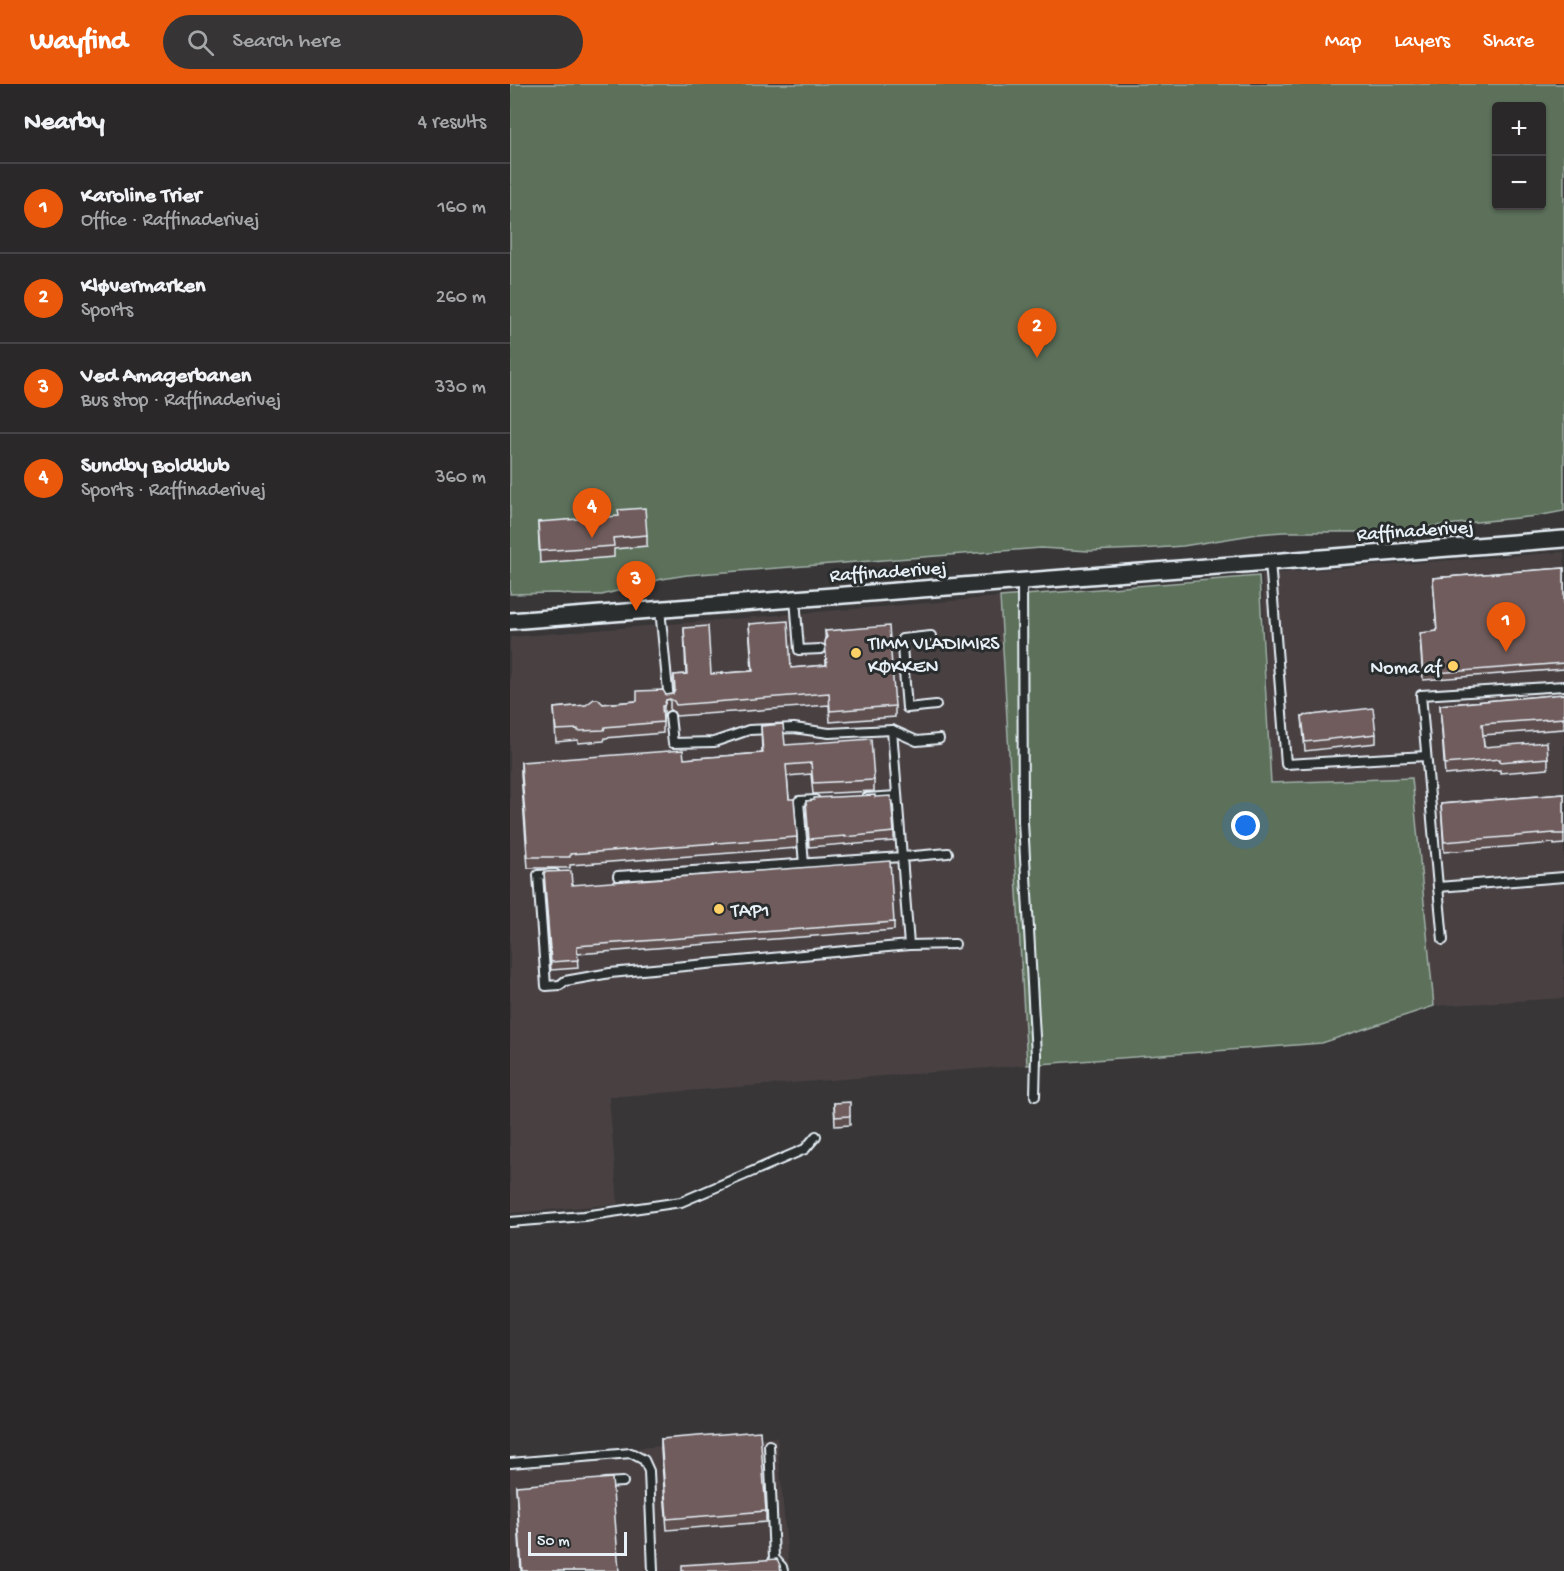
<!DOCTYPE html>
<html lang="en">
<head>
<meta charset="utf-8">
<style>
	:root { --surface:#2a2829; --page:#363435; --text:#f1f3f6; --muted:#a5a6a8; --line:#464446; --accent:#ea580c }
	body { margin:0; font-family:"Gochi Hand",sans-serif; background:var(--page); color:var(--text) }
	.controls { position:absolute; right:18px; top:18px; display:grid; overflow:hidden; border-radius:6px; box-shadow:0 2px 4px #0004 }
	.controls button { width:54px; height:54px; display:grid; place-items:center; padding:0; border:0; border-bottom:2px solid var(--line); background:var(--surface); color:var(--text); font:30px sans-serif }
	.scale { position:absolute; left:18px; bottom:15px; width:99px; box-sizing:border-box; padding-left:6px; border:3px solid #e8f1f8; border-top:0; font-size:16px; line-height:21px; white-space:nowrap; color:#e8f1f8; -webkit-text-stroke:4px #2a2d2e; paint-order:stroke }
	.you { position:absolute; left:736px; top:742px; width:21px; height:21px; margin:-15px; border:4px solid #fff; border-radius:50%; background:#1a73e8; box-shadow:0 0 0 9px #1a73e833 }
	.badge { display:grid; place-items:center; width:39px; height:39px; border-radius:50%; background:var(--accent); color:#fff; font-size:20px; font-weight:700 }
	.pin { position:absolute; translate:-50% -50px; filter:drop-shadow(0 2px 3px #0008) }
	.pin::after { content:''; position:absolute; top:32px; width:21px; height:18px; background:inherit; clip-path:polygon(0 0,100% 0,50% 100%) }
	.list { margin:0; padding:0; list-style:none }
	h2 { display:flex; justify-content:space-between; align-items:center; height:78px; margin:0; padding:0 24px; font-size:26px }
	h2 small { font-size:20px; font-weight:400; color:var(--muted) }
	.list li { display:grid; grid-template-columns:39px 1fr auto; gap:18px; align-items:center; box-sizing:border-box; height:90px; padding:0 24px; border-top:2px solid var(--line) }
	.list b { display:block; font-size:22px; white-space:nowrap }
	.list p { margin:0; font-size:20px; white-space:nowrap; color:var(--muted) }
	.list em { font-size:20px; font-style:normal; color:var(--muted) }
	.icon { flex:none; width:33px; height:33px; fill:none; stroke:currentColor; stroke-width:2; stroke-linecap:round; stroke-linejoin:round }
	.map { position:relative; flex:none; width:1054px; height:1487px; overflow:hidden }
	header { display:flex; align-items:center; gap:36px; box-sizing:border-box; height:84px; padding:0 30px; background:var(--accent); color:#fff }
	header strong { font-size:28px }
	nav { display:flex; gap:33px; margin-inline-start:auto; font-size:21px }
	.search { width:420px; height:54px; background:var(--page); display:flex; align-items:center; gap:15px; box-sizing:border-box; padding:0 21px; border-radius:33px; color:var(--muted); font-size:22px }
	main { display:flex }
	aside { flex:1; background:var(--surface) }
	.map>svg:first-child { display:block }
	.built { fill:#484142 }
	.green { fill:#5c705a; stroke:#a2b0a9; stroke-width:1.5; fill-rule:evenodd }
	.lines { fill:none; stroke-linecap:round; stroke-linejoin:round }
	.service-casing { stroke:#e8f1f8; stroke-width:12 }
	.minor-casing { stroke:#e8f1f8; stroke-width:20 }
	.service { stroke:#2a2d2e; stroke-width:8 }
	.minor { stroke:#2a2d2e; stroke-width:15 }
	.wall { fill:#5f4f4f; stroke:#e8f1f8; stroke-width:1.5 }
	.shaded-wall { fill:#4e4040; stroke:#e8f1f8; stroke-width:1.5 }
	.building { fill:#6f5c5c; stroke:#e8f1f8; stroke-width:1.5 }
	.poi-dot { fill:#ffd166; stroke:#2a2d2e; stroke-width:2 }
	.labels { text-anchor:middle; stroke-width:6; stroke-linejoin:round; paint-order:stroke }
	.street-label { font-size:20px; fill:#e8f1f8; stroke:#2a2d2e }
	.poi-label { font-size:20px; fill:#e8f1f8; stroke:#2a2d2e; text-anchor:start }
</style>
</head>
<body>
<header>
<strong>Wayfind</strong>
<div class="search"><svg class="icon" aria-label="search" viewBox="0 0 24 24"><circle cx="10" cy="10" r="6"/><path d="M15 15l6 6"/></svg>Search here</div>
<nav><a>Map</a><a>Layers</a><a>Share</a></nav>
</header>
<main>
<aside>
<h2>Nearby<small>4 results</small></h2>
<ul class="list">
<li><span class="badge">1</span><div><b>Karoline Trier</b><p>Office · Raffinaderivej</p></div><em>160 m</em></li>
<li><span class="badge">2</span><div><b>Kløvermarken</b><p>Sports</p></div><em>260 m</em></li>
<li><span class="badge">3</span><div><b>Ved Amagerbanen</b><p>Bus stop · Raffinaderivej</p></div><em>330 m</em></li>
<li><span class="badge">4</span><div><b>Sundby Boldklub</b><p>Sports · Raffinaderivej</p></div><em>360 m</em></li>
</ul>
</aside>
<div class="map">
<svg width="1054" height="1487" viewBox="0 0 1054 1487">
	<rect width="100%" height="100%" fill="#383637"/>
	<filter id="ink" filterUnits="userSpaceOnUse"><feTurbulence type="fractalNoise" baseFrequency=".0167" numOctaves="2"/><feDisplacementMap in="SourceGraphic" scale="12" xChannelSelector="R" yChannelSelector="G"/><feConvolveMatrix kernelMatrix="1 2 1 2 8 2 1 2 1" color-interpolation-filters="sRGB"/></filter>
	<g filter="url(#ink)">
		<g class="built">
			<polygon points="1054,468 1054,914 924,922 902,694 761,699 752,490"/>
			<polygon points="490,513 517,981 99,1013 108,1120 0,1129 0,553"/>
			<polygon points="267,1353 279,1487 0,1487 0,1374"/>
		</g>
		<g class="green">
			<path d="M0,0H1054V427L1027,432L864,448H773L748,450L673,462L631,465L578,467L531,464L177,491L152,495L92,511H64L48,509L0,510ZM987,22H1032V122H987Z"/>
			<polygon points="749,492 761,699 902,694 924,922 812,959 517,981 490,513"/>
		</g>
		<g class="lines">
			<defs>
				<g id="service">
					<polyline points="760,477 776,680 916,672"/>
					<polyline points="512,497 513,738 526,971 525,1012"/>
					<polyline points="285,514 289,566 311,565"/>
					<polyline points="150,525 159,617"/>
					<polyline points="421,552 392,555 392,563 397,624 426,621"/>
					<polyline points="1054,602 911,611 928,803 1054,793"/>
					<polyline points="160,632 163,659 204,658 239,646 284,644 319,649 382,646 407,657 429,655"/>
					<polyline points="356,714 387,712"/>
					<polyline points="294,781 289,717 305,716"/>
					<polyline points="45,790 28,791 36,902 50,901 55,897 100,889 399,861 392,773 438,769"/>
					<polyline points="108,792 392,773 382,646"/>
					<polyline points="928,803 933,856"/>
					<polyline points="399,861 445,860"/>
					<polyline points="0,1138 74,1132 171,1118 295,1065 306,1052"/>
					<polyline points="259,1361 264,1474 272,1483 273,1487"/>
					<polyline points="0,1379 121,1369 134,1376 139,1387 143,1487"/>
					<polyline points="94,1399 113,1398"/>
				</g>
				<polyline id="minor" points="0,537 1054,455"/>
			</defs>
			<use href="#service" class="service-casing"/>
			<use href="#minor" class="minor-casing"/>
			<use href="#service" class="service"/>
			<use href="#minor" class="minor"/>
		</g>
		<g class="wall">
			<polygon points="28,438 137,451 137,462 104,465 104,473 30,479"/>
			<polygon points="1054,484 1054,585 913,596 910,554 927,547 923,494"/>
			<polygon points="239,540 281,584 316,581 315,547 385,622 385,633 320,638 319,621 166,632 164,628 160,626 156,628 154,633 153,633 153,649 95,654 94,657 68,659 68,656 46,658 44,624 127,617 163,610 164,607 164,591 176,590 174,544 201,590 242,587"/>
			<polygon points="1054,610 1054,645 973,651 974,663 1038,674 1038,685 990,689 990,686 935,691 930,621"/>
			<polygon points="792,632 866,650 866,659 795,667"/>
			<polygon points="251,642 275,661 364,696 364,707 303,710 301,690 277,692 279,715 287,753 287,764 60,781 60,784 18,784 11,690 11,678 174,675 252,669"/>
			<polygon points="1054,710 1054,760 1044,761 1044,759 934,768 931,720"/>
			<polygon points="365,713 384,748 384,757 335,761 335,760 299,763 296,717"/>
			<polygon points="34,788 62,801 384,838 384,846 67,870 68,884 41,886"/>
			<polygon points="324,1019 340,1032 340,1041 325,1042"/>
			<polygon points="151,1355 256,1427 256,1438 157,1446 151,1366"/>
			<polygon points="6,1402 109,1487 11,1487"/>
		</g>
		<polygon class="shaded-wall" points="160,615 160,626 156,628 154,633 154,622 156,616"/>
		<g class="building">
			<polygon points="135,424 137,451 103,454 104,462 30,467 28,438 109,432 108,426"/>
			<polygon points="1054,484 1054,579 913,590 910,549 927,547 923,494"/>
			<polygon points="278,537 281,584 317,581 315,558 317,553 315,547 379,542 385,622 320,627 319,609 166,621 164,617 160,615 156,616 154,622 152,622 153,638 95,643 94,646 68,647 68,645 46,646 44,624 76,621 84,615 88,615 93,620 127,617 127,607 153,606 156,611 163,610 165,606 164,591 177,590 174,544 198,542 201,590 243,587 239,540"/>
			<polygon points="1054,610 1054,634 972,640 974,663 1037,658 1038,674 990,678 990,675 935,680 930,621"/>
			<polygon points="863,624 866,650 795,658 792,632"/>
			<polygon points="273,640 275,661 361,655 364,696 303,699 301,679 276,681 279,715 284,715 287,753 60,770 60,773 18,773 11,678 173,666 174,675 253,669 251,642"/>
			<polygon points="1054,710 1054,750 1044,750 1044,749 934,758 931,720"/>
			<polygon points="365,711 365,713 381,712 384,748 335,753 335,752 299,755 296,717 304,716 304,714"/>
			<polygon points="380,777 384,838 67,862 68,876 41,878 34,788 61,787 62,801"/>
			<polygon points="340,1018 340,1032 325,1033 324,1019"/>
			<polygon points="250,1347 256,1427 157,1435 151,1355"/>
			<polygon points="102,1394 109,1487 12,1487 6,1402"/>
			<polygon points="267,1475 270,1481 271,1487 172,1487 172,1481"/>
		</g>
	</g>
	<g class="poi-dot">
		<circle cx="346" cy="569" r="6"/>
		<circle cx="943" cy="582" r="6"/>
		<circle cx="209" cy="825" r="6"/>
	</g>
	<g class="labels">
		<g class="street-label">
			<text transform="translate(905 445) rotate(-4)" y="7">Raffinaderivej</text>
			<text transform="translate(378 486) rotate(-4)" y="7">Raffinaderivej</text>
		</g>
		<g class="poi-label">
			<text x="358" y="565">TIMM VLADIMIRS<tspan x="358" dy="23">KØKKEN</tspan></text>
			<text x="931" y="589" text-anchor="end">Noma af</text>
			<text x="221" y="832">TAP1</text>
		</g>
	</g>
</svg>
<div class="controls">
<button>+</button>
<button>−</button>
</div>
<div class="scale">50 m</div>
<div class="you"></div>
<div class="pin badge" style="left:996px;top:568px">1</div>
<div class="pin badge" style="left:527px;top:274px">2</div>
<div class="pin badge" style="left:126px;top:527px">3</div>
<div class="pin badge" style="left:82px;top:454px">4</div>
</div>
</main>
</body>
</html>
